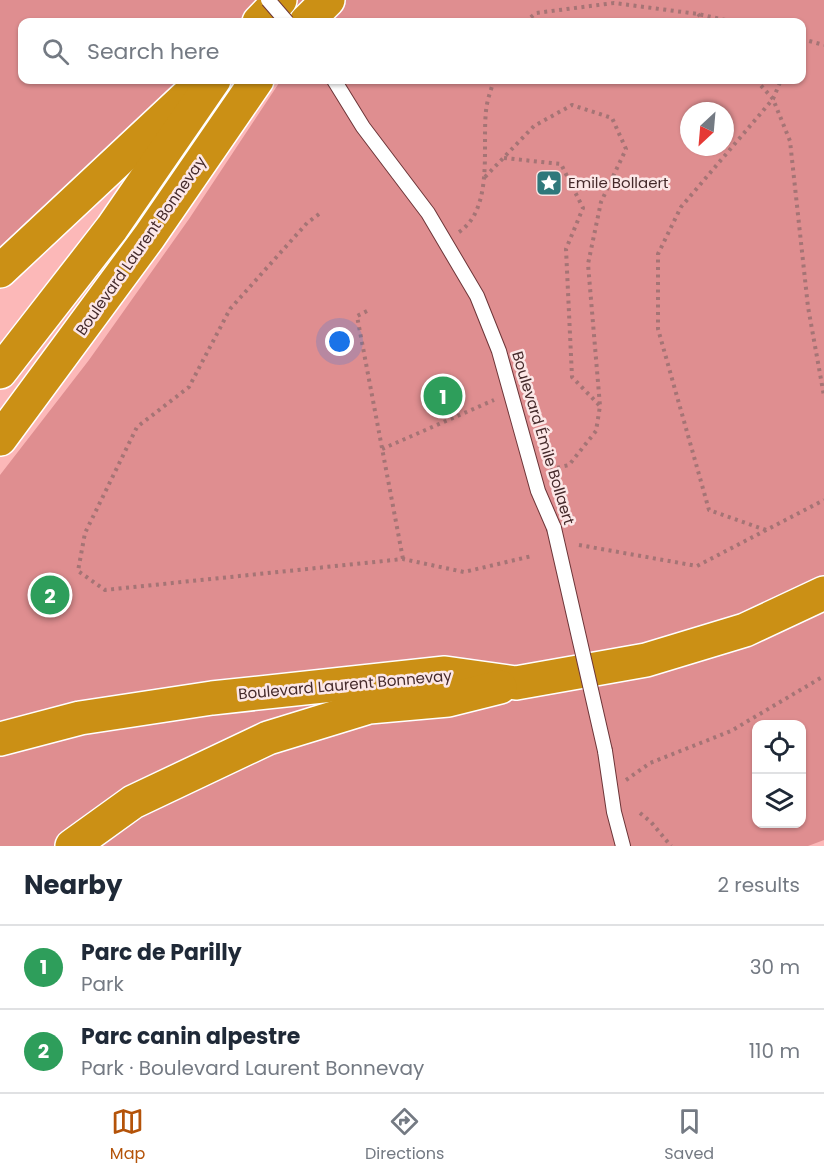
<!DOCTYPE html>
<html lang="en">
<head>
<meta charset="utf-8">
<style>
	:root { --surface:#fff; --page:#f2f2f3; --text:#1f2937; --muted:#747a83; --line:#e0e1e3; --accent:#b45309 }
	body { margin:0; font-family:Poppins,sans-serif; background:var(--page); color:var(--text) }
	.controls { position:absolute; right:18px; bottom:18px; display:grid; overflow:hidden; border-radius:12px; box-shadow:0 2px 4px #0004 }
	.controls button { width:54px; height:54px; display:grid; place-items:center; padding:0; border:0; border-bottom:2px solid var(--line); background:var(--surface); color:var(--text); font:30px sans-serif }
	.compass { position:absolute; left:680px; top:102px; width:54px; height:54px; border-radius:50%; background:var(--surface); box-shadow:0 2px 4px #0004; rotate:206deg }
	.you { position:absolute; left:340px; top:342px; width:21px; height:21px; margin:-15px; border:4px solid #fff; border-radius:50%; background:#1a73e8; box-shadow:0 0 0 9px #1a73e833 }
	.badge { display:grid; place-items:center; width:39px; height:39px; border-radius:50%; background:var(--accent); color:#fff; font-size:20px; font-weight:700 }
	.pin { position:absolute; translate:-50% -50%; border:3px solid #fff; box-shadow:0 2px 6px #0006 }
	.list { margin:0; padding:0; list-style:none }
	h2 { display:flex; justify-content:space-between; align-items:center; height:78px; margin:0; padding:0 24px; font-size:26px }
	h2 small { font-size:20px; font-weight:400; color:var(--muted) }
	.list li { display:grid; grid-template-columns:39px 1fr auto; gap:18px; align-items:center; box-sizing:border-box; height:84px; padding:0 24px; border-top:2px solid var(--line) }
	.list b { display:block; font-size:22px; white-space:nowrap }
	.list p { margin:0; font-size:20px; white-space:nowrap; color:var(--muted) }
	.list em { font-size:20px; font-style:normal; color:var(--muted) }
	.icon { flex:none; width:33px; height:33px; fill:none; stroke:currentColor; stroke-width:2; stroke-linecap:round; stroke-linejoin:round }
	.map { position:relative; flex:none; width:824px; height:846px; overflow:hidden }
	.search { position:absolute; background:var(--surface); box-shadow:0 2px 4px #0004; left:18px; right:18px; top:18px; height:66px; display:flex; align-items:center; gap:15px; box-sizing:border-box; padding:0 21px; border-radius:12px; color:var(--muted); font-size:22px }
	.sheet { height:246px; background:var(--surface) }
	nav { display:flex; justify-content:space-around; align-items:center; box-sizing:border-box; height:84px; border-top:2px solid var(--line); background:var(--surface); font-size:16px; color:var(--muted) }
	nav a { display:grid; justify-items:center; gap:3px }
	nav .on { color:var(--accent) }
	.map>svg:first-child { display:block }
	.green { fill:#df8e90; fill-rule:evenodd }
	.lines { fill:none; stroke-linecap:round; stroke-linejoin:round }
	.lane-casing { stroke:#6d3538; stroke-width:16 }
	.highway-casing { stroke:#fff; stroke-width:36 }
	.path { stroke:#a57475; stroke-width:4; stroke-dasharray:3 4.5; stroke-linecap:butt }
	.lane { stroke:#fff; stroke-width:14 }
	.highway { stroke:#cb9015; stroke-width:33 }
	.lane-bridge-casing { stroke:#6d3538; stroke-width:16; stroke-linecap:butt }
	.lane-bridge { stroke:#fff; stroke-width:14 }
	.labels { text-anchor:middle; stroke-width:5; stroke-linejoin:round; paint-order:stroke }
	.poi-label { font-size:15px; fill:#452a2b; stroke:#fce7e7; text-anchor:start }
	.street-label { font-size:15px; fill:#452a2b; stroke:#fce7e7 }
</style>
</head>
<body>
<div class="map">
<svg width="824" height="846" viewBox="0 0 824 846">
	<rect width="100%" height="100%" fill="#fcb8b8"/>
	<path class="green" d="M0,0H824V840L808,846H0V475L89,360L189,219L281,80H802V22H256L247,12L237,22H22V80H179C121,137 59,191 0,247ZM689,111H725V147H689ZM756,724H802V824H756Z"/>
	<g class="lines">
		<defs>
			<g id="lane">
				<polyline points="334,80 363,127 428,213 477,296 499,351 538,491 554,528"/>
				<polyline points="605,751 614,812 623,846"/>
			</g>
			<g id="highway">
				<polyline points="259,22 280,0"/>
				<polyline points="306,22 328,0"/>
				<polyline points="0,271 186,97"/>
				<polyline points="0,372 112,228 214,80"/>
				<polyline points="0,439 149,237 257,80"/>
				<polyline points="0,739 80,718 212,698 445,673 516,683 646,660 745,630 824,593"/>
				<polyline points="72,846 133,802 268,738 369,707 448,700 500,687"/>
			</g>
		</defs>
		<use href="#lane" class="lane-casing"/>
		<use href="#highway" class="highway-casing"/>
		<g class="path">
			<polyline points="698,14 705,22"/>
			<polyline points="525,22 536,13 614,3 698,14 734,22"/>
			<polyline points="802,39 824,45"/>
			<polyline points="756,80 773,99 790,141 808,307 824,396"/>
			<polyline points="504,158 561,164 583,208 566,249 572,377 600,406"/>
			<polyline points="485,177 534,126 572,105 612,118 626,149 601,202 588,264 600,406 596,431 569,465 548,470"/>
			<polyline points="319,214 307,223 230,309 189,387 137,427 85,533 78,571 105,590 403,559 464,572 532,556"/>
			<path d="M459,232C494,208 482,148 486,111C487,100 491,90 494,80"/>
			<polyline points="367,311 357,316 403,559"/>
			<polyline points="382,449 494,400"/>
			<polyline points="766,530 709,510 658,329 658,254 681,207 773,99 781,80"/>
			<polyline points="579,545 697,566 824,500"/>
			<polyline points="626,780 650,763 731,731 824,676"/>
			<polyline points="640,813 651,822 671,846"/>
		</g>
		<use href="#lane" class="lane"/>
		<use href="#highway" class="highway"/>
		<defs>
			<g id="lane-bridge">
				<polyline points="268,0 287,22"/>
				<polyline points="554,528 605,751"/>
			</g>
		</defs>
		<use href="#lane-bridge" class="lane-bridge-casing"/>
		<use href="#lane-bridge" class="lane-bridge"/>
	</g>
	<defs>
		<symbol id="sight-square" viewBox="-11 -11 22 22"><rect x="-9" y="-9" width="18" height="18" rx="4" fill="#2f787b" stroke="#fce7e7"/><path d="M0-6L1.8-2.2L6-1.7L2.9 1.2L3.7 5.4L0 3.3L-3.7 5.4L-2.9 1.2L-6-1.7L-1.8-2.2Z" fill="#fff"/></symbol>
	</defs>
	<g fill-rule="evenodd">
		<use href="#sight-square" x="534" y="168" width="30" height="30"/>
	</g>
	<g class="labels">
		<g class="poi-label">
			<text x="568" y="188">Emile Bollaert</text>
		</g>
		<g class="street-label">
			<text transform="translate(141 246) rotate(-55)" y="5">Boulevard Laurent Bonnevay</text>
			<text transform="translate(543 438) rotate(73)" y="5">Boulevard Émile Bollaert</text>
			<text transform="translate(345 685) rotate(-5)" y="5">Boulevard Laurent Bonnevay</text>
		</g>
	</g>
</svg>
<div class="controls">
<button><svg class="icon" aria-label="locate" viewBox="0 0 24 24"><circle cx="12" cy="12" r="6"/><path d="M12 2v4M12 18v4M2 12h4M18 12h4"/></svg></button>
<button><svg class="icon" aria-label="layers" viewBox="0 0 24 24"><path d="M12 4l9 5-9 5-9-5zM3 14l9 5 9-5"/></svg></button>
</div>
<svg class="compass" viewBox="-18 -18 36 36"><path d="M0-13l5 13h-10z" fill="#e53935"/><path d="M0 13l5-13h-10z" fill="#747a83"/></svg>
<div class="you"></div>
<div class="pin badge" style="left:443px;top:396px;background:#2e9e5b">1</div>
<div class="pin badge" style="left:50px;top:595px;background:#2e9e5b">2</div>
<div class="search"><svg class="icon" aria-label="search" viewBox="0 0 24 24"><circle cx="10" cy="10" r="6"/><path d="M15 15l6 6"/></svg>Search here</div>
</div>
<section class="sheet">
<h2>Nearby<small>2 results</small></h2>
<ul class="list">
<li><span class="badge" style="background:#2e9e5b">1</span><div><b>Parc de Parilly</b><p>Park</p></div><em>30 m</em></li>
<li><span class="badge" style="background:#2e9e5b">2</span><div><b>Parc canin alpestre</b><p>Park · Boulevard Laurent Bonnevay</p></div><em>110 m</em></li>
</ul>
</section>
<nav>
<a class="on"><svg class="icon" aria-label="map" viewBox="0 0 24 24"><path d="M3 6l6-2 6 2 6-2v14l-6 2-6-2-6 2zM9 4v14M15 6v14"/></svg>Map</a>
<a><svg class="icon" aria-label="directions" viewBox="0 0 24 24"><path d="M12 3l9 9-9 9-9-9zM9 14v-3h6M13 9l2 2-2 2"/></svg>Directions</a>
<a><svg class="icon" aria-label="saved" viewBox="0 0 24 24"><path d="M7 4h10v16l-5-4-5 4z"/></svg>Saved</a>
</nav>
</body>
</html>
